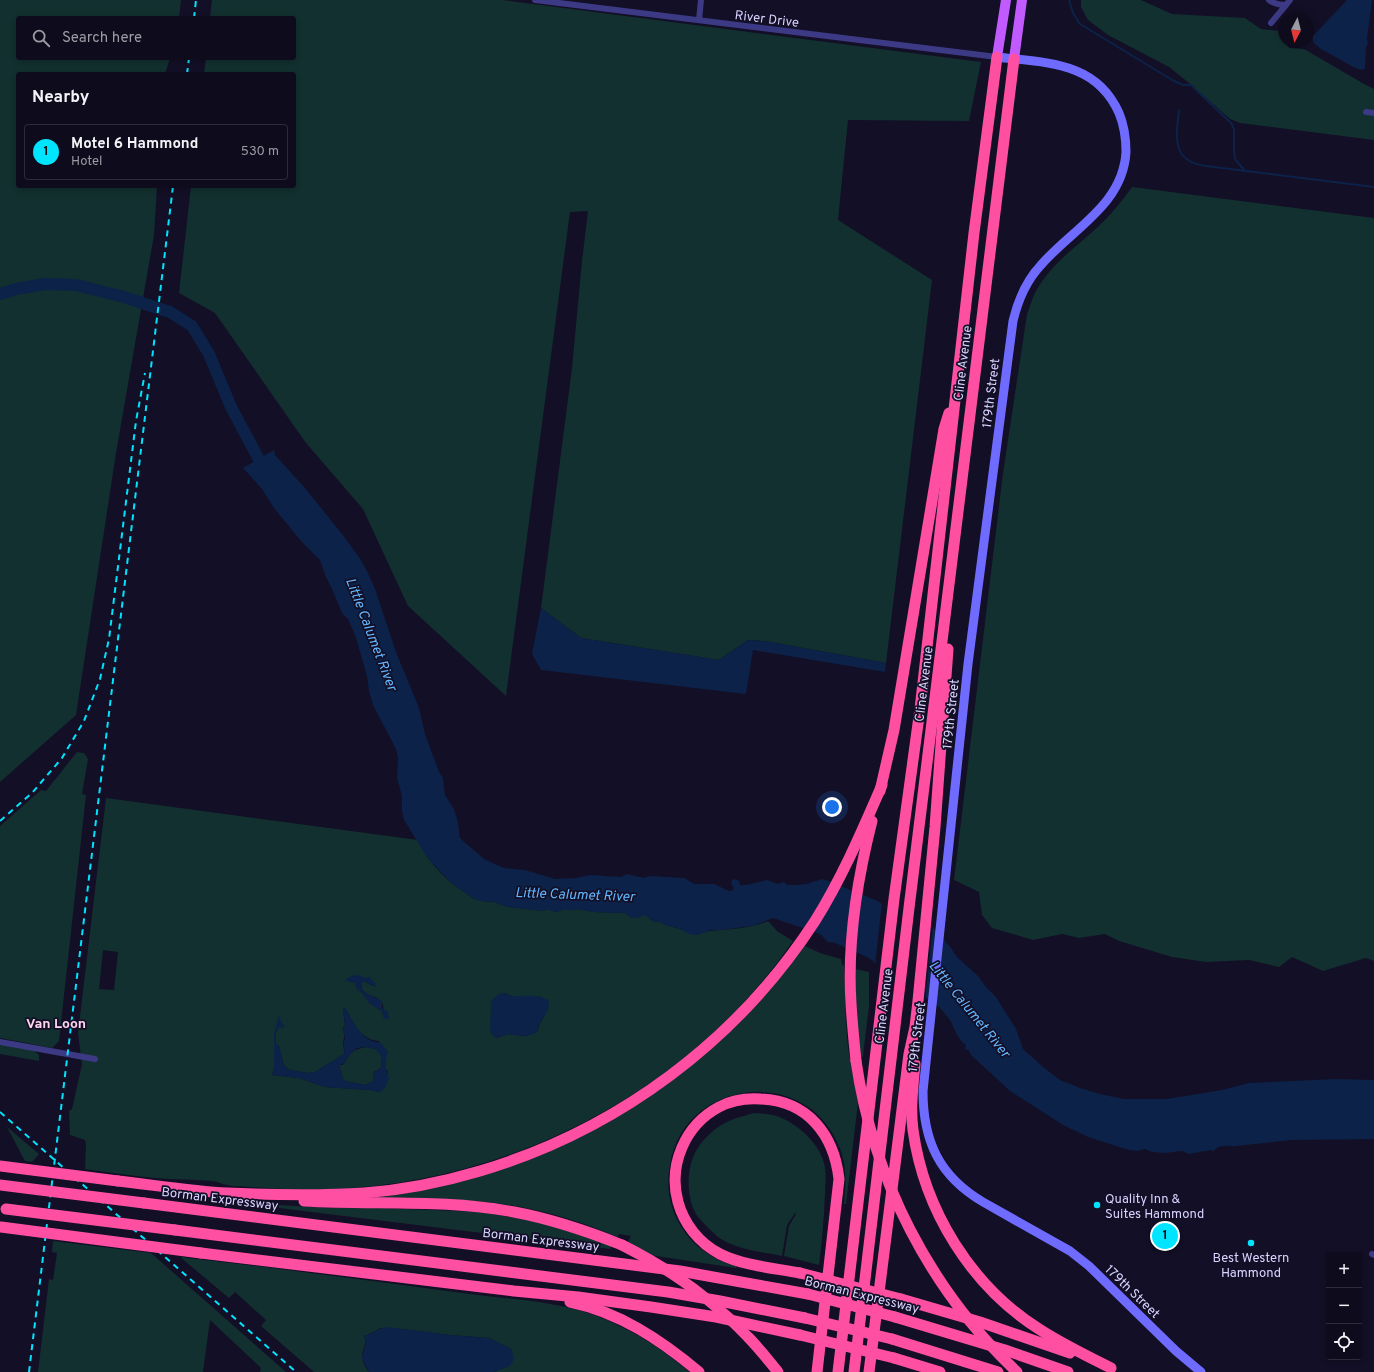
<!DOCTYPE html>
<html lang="en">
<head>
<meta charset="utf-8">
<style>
	:root { --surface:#0e0b1c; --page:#1c1929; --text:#f1f3f6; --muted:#9b9ba3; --line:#2e2b3b; --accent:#00e5ff }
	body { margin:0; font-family:Overpass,sans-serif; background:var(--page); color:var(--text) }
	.controls { position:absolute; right:12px; bottom:12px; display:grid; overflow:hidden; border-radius:4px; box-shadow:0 2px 6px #0003 }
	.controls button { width:36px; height:36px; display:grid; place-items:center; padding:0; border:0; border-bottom:1px solid var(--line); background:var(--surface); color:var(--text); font:20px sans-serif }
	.compass { position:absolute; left:1278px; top:12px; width:36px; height:36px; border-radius:50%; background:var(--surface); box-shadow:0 2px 6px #0003; rotate:187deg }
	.you { position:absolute; left:832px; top:807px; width:14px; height:14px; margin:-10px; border:3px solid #fff; border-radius:50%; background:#1a73e8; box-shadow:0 0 0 6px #1a73e833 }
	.badge { display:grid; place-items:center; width:26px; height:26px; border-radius:50%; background:var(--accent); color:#111; font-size:13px; font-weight:700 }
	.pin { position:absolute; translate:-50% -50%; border:2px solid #fff; box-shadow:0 1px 4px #0006 }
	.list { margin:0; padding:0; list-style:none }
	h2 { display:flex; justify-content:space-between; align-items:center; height:52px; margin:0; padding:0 16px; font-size:17px }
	h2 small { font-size:13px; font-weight:400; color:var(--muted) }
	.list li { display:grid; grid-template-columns:26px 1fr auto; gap:12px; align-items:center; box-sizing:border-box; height:56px; margin:0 8px 8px; padding:0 8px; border:1px solid var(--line); border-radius:4px }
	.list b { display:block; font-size:15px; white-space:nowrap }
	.list p { margin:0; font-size:13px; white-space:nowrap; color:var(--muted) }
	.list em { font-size:13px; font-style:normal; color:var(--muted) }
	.icon { flex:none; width:22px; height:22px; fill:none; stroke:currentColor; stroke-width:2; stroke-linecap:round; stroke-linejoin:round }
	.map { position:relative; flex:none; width:1374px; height:1372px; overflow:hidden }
	.search { position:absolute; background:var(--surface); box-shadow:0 2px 6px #0003; left:16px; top:16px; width:280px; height:44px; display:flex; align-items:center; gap:10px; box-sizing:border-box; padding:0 14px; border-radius:4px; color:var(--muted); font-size:15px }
	.panel { position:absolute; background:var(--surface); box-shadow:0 2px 6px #0003; left:16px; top:72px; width:280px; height:116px; border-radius:4px }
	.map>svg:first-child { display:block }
	.green { fill:#12302f; fill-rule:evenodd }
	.water { fill:#0c2248; fill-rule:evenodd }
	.pier { fill:#130f26 }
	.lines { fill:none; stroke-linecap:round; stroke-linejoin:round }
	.stream { stroke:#0c2248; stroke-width:2 }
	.river { stroke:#0c2248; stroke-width:12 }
	.street { stroke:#3d3a85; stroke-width:6 }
	.secondary { stroke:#6f6bff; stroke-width:9 }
	.primary { stroke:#c25bff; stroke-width:10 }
	.highway { stroke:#ff4fa3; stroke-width:11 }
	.rail { stroke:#00e5ff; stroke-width:2; stroke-dasharray:6 5; stroke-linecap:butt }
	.highway-bridge { stroke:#ff4fa3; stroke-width:11 }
	.poi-dot { fill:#00e5ff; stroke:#130f26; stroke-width:1.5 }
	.labels { text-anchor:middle; stroke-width:3.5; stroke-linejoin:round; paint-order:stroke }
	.street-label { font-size:13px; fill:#d9d4ff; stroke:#130f26 }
	.poi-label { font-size:13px; fill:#d9d4ff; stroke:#130f26; text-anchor:start }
	.water-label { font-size:14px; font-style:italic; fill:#62b6ff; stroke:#130f26 }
	.neighbourhood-label { font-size:14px; font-weight:bold; fill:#ffd6f0; stroke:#130f26 }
</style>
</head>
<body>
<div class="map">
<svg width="1374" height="1372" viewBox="0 0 1374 1372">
	<rect width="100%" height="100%" fill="#130f26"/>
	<g class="green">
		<polygon points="0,0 181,0 179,18 18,18 18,58 170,58 165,74 18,74 18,186 157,186 154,235 116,453 76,715 0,782"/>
		<polygon points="212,0 502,0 981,62 969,121 848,120 838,220 932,280 886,663 765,641 748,640 719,660 581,638 541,608 572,368 582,261 588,211 570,212 506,696 408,606 363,509 306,443 215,313 179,293 191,186 294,186 294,74 204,74 206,58 294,58 294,18 210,18"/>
		<polygon points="1081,0 1141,0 1172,14 1245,18 1261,29 1279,31 1289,48 1304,49 1366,85 1374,89 1374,140 1240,123 1230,119 1189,83 1169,67 1108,35 1088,20 1081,7"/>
		<path d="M1132,187L1374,218V961L1366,958L1323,971L1292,957L1279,967L1249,960L1206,962L1172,957L1119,941L1105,934L1079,938L1062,934L1033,940L992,928L982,915L979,892L954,880L1003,473L1027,314C1030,307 1032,298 1036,291C1053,261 1078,246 1102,223C1113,212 1123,200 1132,187Z"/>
		<polygon points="77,752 84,753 88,759 82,794 86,795 59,1041 52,1048 0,1038 0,826 41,790 46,791"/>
		<path d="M106,798L418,840L427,857L438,870L450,882L474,899L482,901L494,902L508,907L544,911L546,909L555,912L562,910H572L578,909L594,912L625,913L628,915L637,918L641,916H647L652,921L660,922L668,926L674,927L697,935C706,930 712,931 721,930C737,929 754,927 768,921L777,931L793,941C781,958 768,975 754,991C648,1111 490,1184 330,1189C303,1190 277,1189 250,1187C243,1186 234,1187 227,1185C221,1184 217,1181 212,1181C193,1179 174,1180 156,1178C132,1176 109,1172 85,1169L86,1144L85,1140L70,1135L69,1111L72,1109L82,1064L78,1033ZM103,950L118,952L114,990L99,989ZM365,978L375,987L364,981L361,983L362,990L367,994L377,998L383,1005L384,1018L382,1011L371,1004L362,993L357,989L355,983L346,980ZM505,993L512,996L542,997L543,1019L540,1023L537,1032L526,1036L508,1034L496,1038L491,1033V1006ZM343,1008L346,1009C353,1023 361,1040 379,1041L386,1059V1069L388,1072L380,1092L370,1090L325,1087L299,1078L272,1075L274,1068V1034L281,1017L275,1036L276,1044L279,1046L284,1066L290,1070L308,1073L315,1072L344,1054C345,1050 343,1046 343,1043C344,1037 345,1034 343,1028L345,1025Z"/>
		<path d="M803,945L820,953L841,959L842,964L844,966L846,1023L848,1048L858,1103L846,1204H844C846,1183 847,1163 838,1144C804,1064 683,1080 670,1165C667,1181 668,1195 673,1210C683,1238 707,1259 736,1266V1268L623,1251L631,1236L619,1234L618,1237C584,1223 551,1212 515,1206C469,1198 421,1199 374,1198L485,1173L661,1086Z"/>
		<polygon points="855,969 869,972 869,1006 863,1056 861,1059 857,1023"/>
		<polygon points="0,1044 33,1050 39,1055 39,1061 0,1054"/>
		<path d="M365,1047L376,1049L382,1056L381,1068L374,1072L373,1081L365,1085L345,1081L343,1079L339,1065H343C352,1052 350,1051 365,1047Z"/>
		<path d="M754,1113C772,1114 782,1116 797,1127C809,1136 820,1148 824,1163C827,1173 825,1184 825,1194C824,1218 822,1241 819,1265L784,1256L789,1226L796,1214L795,1213L787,1225L782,1256C762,1252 734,1249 718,1237C711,1231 704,1224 698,1217C686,1201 686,1170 695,1153C701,1141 713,1129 725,1123C734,1118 744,1116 754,1113Z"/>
		<polygon points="7,1127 39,1154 32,1162 25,1161"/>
		<polygon points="279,1205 328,1208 382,1208 481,1212 544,1223 611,1246 610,1249 279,1208"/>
		<polygon points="53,1241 151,1253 286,1372 260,1372 261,1368 210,1320 203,1372 38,1372 49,1279 53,1280 57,1253 52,1252"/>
		<path d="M180,1257C274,1268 368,1280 462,1293C506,1299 551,1300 594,1315C629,1328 661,1347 689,1372H493L497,1371L512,1352L511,1349L489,1338L450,1335L402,1329L381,1328L369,1334L367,1336L365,1335L364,1336C368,1344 362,1348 362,1356C362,1362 366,1368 369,1372H314L261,1326L266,1320L235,1292L229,1298Z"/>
	</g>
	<g class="water">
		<polygon points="1347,0 1372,0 1367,39 1368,43 1366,47 1365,68 1362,70 1355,68 1321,49 1313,42 1313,36"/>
		<path d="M274,450L275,455L305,488L342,534L359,557L367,571L375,589L396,652L419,708L425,734L439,772L443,778L445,795L454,809L458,822L460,838L484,859L504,868L525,870L555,879L576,878L590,875L621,877L624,876L626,874L644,878L649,876L684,878L694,884H714L729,891L733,890L734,888L731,884L732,880L735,879L739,881L740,885C746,886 761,881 767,880L778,884L784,882L787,885H794L807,884L812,882L823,879L878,901L884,906L930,924L951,948L957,957L978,976L986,987L996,997L1016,1029L1023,1049L1043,1067L1060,1080L1080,1088L1100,1094L1124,1099H1167L1222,1090L1249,1083L1336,1079L1374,1080V1139L1292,1140L1236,1146C1228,1146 1218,1144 1214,1151L1210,1150L1189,1154L1182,1151L1166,1153L1152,1152L1145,1149L1138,1151L1129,1150L1088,1137L1063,1125L1010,1091L971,1055L968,1049L966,1050L965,1048L966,1045L962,1042L957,1035L950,1020L939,1007L921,994L878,968L873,961L867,957L835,943L828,942L821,935L815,932L773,918L752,926L721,930H710L697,935H692L675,927L668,926L660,922L652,921L647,916H641L637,918H632L625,913L594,912L578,909L572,910H562L555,912L546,909L544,911L508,907L494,902L482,901L474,899L450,882L427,857L404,820L402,811V796L397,778L398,758L396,749L373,705L369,691L367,676L356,638L348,619L342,613L332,589L326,577L320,560L301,541L274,508L262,489L243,468Z"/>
		<polygon points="541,608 581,638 719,660 748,640 765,641 886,663 885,672 753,650 746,694 541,670 532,654"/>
		<path d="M356,975H359L365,978L369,977L375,983L376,987L364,981L361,983L362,990C368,996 375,997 382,1001V1008L388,1012L389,1020L384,1018L382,1011L370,1004L362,993L357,989L355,983L345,980L349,977Z"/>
		<path d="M501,993C505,993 509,995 513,996C526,996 537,994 548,1000C552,1008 544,1016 540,1023C538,1025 538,1029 537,1032C529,1037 517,1036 508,1034L505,1036H499L496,1038C493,1036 491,1034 490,1030L491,1006L490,1003L495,997Z"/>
		<path d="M343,1008L346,1009C351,1019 359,1033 368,1039C380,1045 378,1037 388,1052L386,1059V1069L389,1079L385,1088L380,1092L370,1090L325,1087L299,1078L272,1075L274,1068V1034L279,1014L280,1020L285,1026L282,1028L279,1027C275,1032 275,1038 276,1043C281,1048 282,1059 284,1066L290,1070L308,1073L315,1072L344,1054C345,1047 342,1044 345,1038L343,1031L345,1025ZM365,1047L376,1049L382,1056L381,1068L374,1073L373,1081L365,1085L345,1081L343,1079L339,1065L346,1063V1059L357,1048Z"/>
		<path d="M385,1327L429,1332L450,1335L489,1338L511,1349C519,1367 505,1368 493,1372H369L362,1359V1356L366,1343L364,1334L367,1336L369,1334Z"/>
	</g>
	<polygon class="pier" points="882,902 885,904 917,913 933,925 925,1000 894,981 877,970 875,966"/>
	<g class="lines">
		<g class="stream">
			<polyline points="1069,0 1073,13 1080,24 1174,81 1183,85 1191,85 1231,123 1234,129 1234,150 1235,159 1245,171"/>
			<path d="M1179,110C1176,138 1171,161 1206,166L1374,187"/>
		</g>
		<polyline class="river" points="0,294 16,289 45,284 76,285 124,297 170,312 192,326 209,354 231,407 263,467 267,472"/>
		<g class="street">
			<polyline points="535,0 997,57"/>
			<path d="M1269,0C1274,4 1279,5 1286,5L1290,0"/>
			<polyline points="699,20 701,0"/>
			<polyline points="1271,23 1286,5"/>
			<polyline points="1366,112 1374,113"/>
			<polyline points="0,1042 95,1059"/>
			<polyline points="1372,1254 1374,1255"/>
		</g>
		<path class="secondary" d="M997,57C1046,63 1096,61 1119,113C1124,125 1126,139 1126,152C1123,205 1072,229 1041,265C1026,281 1018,300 1013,321L968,664L923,1091C923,1141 939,1176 983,1202L1070,1251L1089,1266L1176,1351L1201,1372"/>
		<g class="primary">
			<polyline points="997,57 1006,0"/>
			<polyline points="1014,59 1022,0"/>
		</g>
		<g class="highway">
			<polyline points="880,791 894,730 944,429 949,413"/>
			<path d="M856,1061C854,1041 852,1022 851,1003C847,942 857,880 872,821"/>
			<path d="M915,1064C913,1086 910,1108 913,1130C924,1210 971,1286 1039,1329C1062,1344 1087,1356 1111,1368"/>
			<path d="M118,1181C154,1185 191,1191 227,1193C272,1195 319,1196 364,1193C403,1190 443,1182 480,1171C618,1130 737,1041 815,921C842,878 862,831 882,785"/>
			<path d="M304,1201C374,1205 446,1199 514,1212C552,1219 587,1231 622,1245"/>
			<polyline points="144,1203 680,1271 808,1294"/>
			<polyline points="175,1230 668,1292 720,1301 805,1318"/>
			<polyline points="201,1253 514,1291 578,1297 651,1307 716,1317 800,1335"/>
			<path d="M800,1273C774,1268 744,1266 720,1254C699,1243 684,1224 678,1202C668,1165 685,1125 719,1107C732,1100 747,1098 761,1099C808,1101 834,1135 839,1179L817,1372"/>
			<polyline points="901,1299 980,1322 1070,1353"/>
			<path d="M570,1302C619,1312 661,1340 699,1372"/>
			<polyline points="895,1317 1005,1350 1068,1372"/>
			<polyline points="892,1339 998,1372"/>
			<polyline points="894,1358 940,1372"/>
			<polyline points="838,1372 894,899 920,709 974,233 997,57"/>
			<polyline points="854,1372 909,908 1014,59"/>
			<polyline points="869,1372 909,1054 915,1027 918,1001 935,827 948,649"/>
		</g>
		<g class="rail">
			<polyline points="194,18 196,0"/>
			<polyline points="187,74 189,58"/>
			<polyline points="0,821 32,793 62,758 84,721 100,679 109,639 136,421 145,373"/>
			<polyline points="0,1112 296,1372"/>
			<polyline points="29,1372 173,186"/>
		</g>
		<g class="highway-bridge">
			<path d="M856,1061C873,1179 930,1290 1017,1372"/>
			<polyline points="0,1166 118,1181"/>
			<polyline points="0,1185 144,1203"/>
			<polyline points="6,1209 175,1230"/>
			<polyline points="1,1227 201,1253"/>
			<path d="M622,1245C668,1268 713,1300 748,1337C759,1348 768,1360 778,1372"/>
			<polyline points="800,1273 901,1299"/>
			<polyline points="808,1294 895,1317"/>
			<polyline points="805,1318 892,1339"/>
			<polyline points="800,1335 894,1358"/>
		</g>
	</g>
	<g class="poi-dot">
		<circle cx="1097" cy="1205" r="4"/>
		<circle cx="1251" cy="1243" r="4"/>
	</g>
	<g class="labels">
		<g class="street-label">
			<text transform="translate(767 18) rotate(7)" y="5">River Drive</text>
			<text transform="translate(962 363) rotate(-83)" y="5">Cline Avenue</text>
			<text transform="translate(990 393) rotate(-83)" y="5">179th Street</text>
			<text transform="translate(923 684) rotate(-83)" y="5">Cline Avenue</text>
			<text transform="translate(950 714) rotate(-84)" y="5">179th Street</text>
			<text transform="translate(883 1006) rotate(-83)" y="5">Cline Avenue</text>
			<text transform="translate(916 1037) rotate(-83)" y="5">179th Street</text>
			<text transform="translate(220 1198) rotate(7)" y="5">Borman Expressway</text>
			<text transform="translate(541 1239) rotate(7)" y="5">Borman Expressway</text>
			<text transform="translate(1133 1291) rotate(44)" y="5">179th Street</text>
			<text transform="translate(862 1294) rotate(14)" y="5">Borman Expressway</text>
		</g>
		<g class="poi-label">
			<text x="1105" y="1203">Quality Inn &amp;<tspan x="1105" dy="15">Suites Hammond</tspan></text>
			<text x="1251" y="1262" text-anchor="middle">Best Western<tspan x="1251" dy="15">Hammond</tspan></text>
		</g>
		<g class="water-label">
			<text transform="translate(372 634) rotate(69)" y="5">Little Calumet River</text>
			<text transform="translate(575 894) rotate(2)" y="5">Little Calumet River</text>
			<text transform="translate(970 1009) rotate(51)" y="5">Little Calumet River</text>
		</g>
		<g class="neighbourhood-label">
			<text x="56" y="1028">Van Loon</text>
		</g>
	</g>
</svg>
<div class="controls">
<button>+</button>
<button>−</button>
<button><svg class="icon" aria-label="locate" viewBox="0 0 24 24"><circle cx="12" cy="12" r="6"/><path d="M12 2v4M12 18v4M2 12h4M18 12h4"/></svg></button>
</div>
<svg class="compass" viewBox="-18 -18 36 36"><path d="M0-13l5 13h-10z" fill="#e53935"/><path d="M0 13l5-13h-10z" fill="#9b9ba3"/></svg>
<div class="you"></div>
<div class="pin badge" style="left:1165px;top:1236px">1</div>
<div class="search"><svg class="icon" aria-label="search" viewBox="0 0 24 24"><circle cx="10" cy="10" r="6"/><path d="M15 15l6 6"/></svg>Search here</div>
<section class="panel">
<h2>Nearby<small></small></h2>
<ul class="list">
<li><span class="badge">1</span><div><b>Motel 6 Hammond</b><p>Hotel</p></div><em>530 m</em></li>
</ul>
</section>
</div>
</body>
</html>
